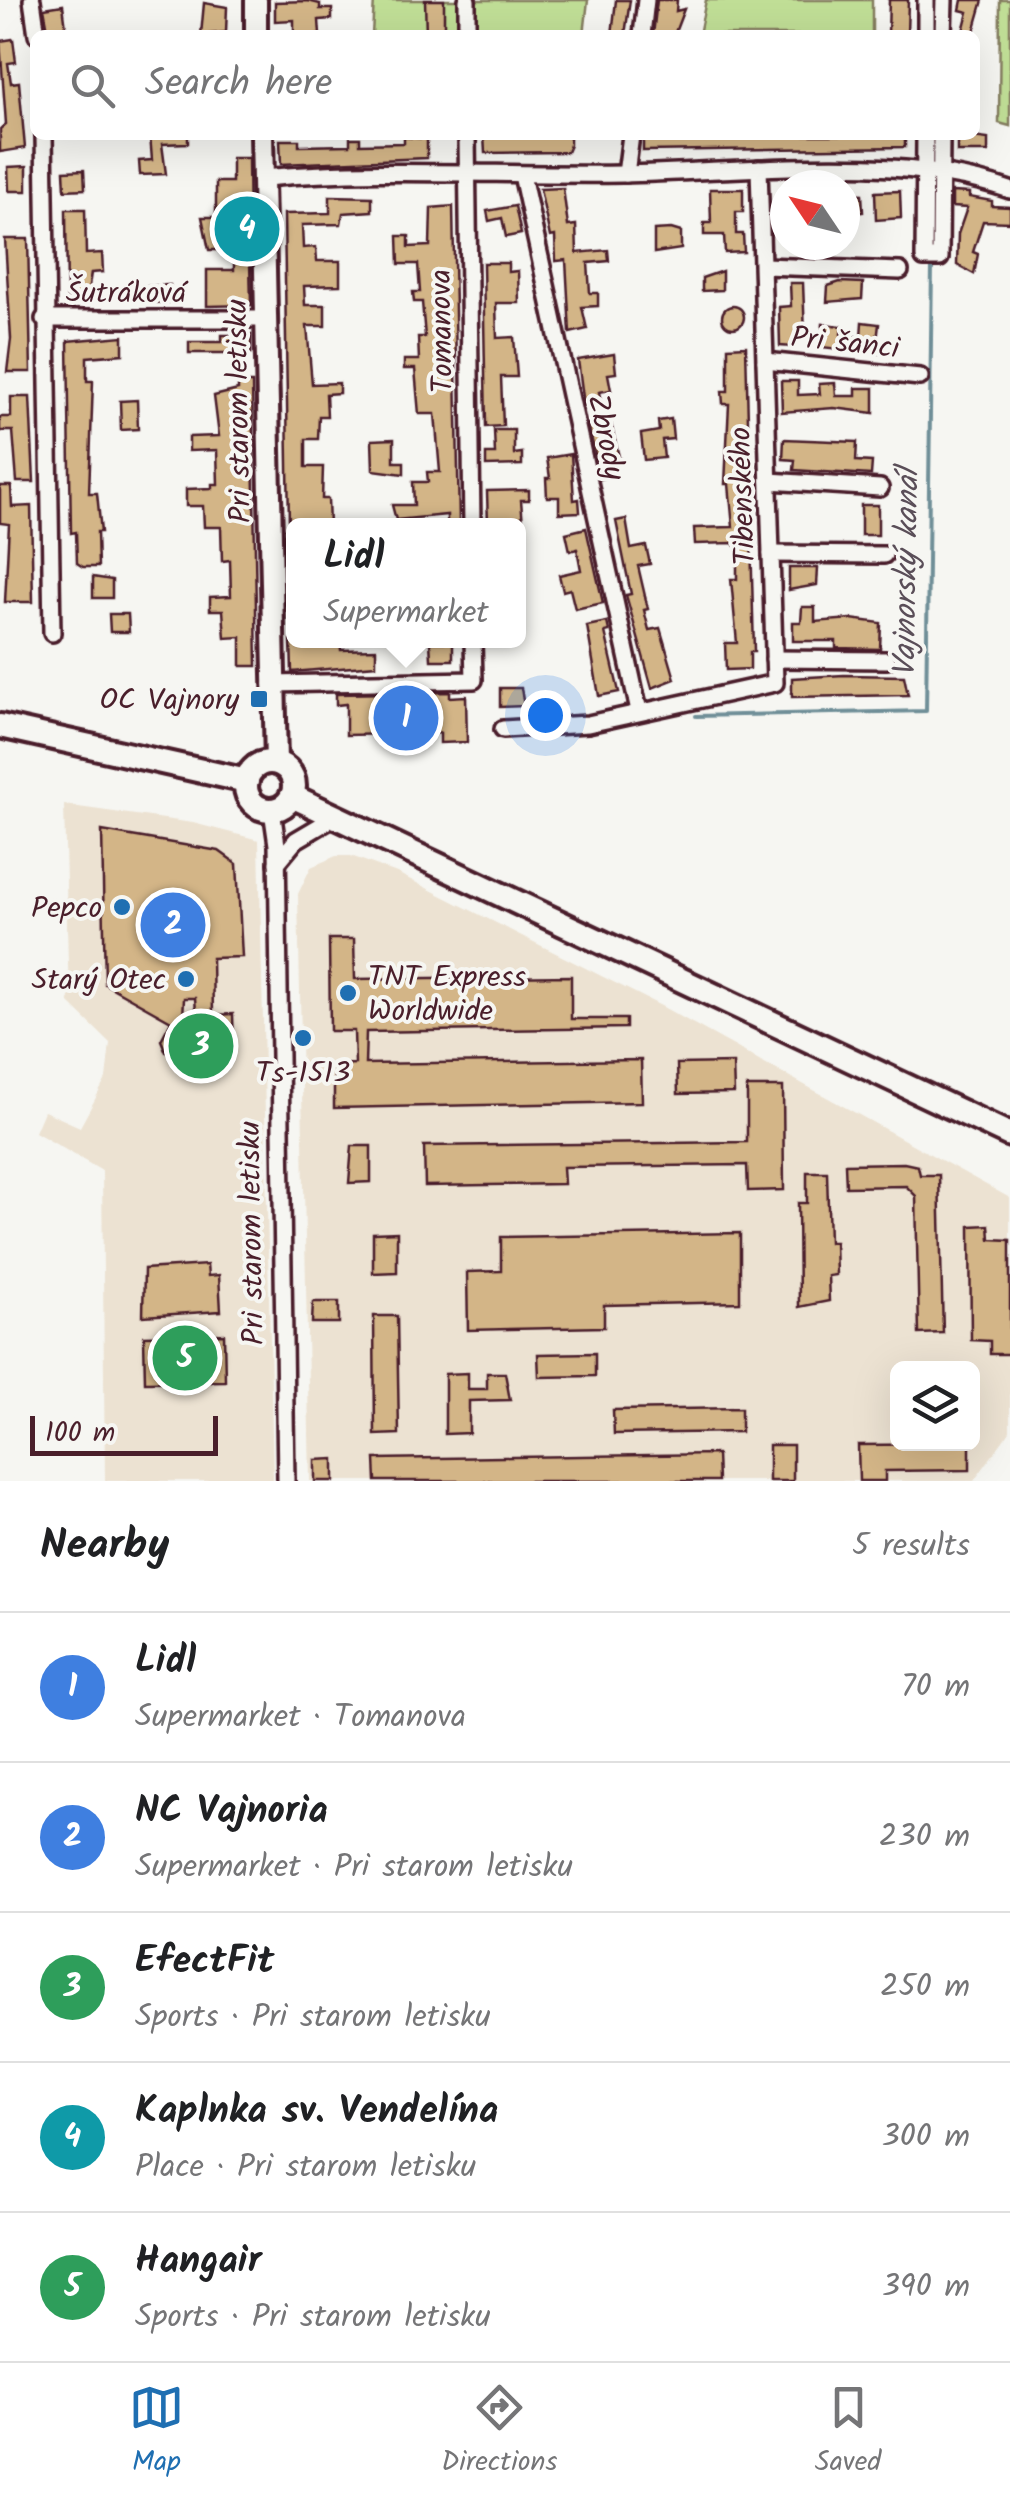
<!DOCTYPE html>
<html lang="en">
<head>
<meta charset="utf-8">
<style>
	:root { --surface:#fff; --page:#f2f2f2; --text:#202124; --muted:#757577; --line:#e0e0e0; --accent:#1f6fb2 }
	body { margin:0; font-family:Kalam,sans-serif; background:var(--page); color:var(--text) }
	.controls { position:absolute; right:30px; bottom:30px; display:grid; overflow:hidden; border-radius:15px; box-shadow:0 10px 40px #0002 }
	.controls button { width:90px; height:90px; display:grid; place-items:center; padding:0; border:0; border-bottom:2px solid var(--line); background:var(--surface); color:var(--text); font:50px sans-serif }
	.compass { position:absolute; left:770px; top:170px; width:90px; height:90px; border-radius:50%; background:var(--surface); box-shadow:0 10px 40px #0002; rotate:305deg }
	.scale { position:absolute; left:30px; bottom:25px; width:188px; box-sizing:border-box; padding-left:10px; border:5px solid #4a1f2b; border-top:0; font-size:28px; line-height:35px; white-space:nowrap; color:#4a1f2b; -webkit-text-stroke:8px #f6f6f2; paint-order:stroke }
	.you { position:absolute; left:545px; top:715px; width:35px; height:35px; margin:-25px; border:8px solid #fff; border-radius:50%; background:#1a73e8; box-shadow:0 0 0 15px #1a73e833 }
	.badge { display:grid; place-items:center; width:65px; height:65px; border-radius:50%; background:var(--accent); color:#fff; font-size:32px; font-weight:700 }
	.pin { position:absolute; translate:-50% -50%; border:5px solid #fff; box-shadow:0 2px 10px #0006 }
	.popup { position:absolute; left:286px; top:518px; width:240px; height:130px; box-sizing:border-box; display:grid; place-content:center; border-radius:15px; background:var(--surface); filter:drop-shadow(0 2px 8px #0005); font-size:32px; white-space:nowrap; color:var(--muted) }
	.popup b { font-size:38px; color:var(--text) }
	.popup::after { content:''; position:absolute; left:50%; top:100%; margin-left:-20px; border:20px solid transparent; border-top-color:var(--surface) }
	.list { margin:0; padding:0; list-style:none }
	h2 { display:flex; justify-content:space-between; align-items:center; height:130px; margin:0; padding:0 40px; font-size:42px }
	h2 small { font-size:32px; font-weight:400; color:var(--muted) }
	.list li { display:grid; grid-template-columns:65px 1fr auto; gap:30px; align-items:center; box-sizing:border-box; height:150px; padding:0 40px; border-top:2px solid var(--line) }
	.list b { display:block; font-size:38px; white-space:nowrap }
	.list p { margin:0; font-size:32px; white-space:nowrap; color:var(--muted) }
	.list em { font-size:32px; font-style:normal; color:var(--muted) }
	.icon { flex:none; width:55px; height:55px; fill:none; stroke:currentColor; stroke-width:2; stroke-linecap:round; stroke-linejoin:round }
	.map { position:relative; flex:none; width:1010px; height:1481px; overflow:hidden }
	.search { position:absolute; background:var(--surface); box-shadow:0 10px 40px #0002; left:30px; right:30px; top:30px; height:110px; display:flex; align-items:center; gap:25px; box-sizing:border-box; padding:0 35px; border-radius:15px; color:var(--muted); font-size:38px }
	.sheet { height:880px; background:var(--surface) }
	nav { display:flex; justify-content:space-around; align-items:center; box-sizing:border-box; height:140px; border-top:2px solid var(--line); background:var(--surface); font-size:28px; color:var(--muted) }
	nav a { display:grid; justify-items:center; gap:5px }
	nav .on { color:var(--accent) }
	.map>svg:first-child { display:block }
	.built { fill:#ece2d2; fill-rule:evenodd }
	.green { fill:#c0de96; stroke:#857e60; stroke-width:2.5 }
	.lines { fill:none; stroke-linecap:round; stroke-linejoin:round }
	.stream { stroke:#6f8f98; stroke-width:4 }
	.building { fill:#d3b587; stroke:#4a1f2b; stroke-width:2.5 }
	.minor-casing { stroke:#4a1f2b; stroke-width:22 }
	.tertiary-casing { stroke:#4a1f2b; stroke-width:28 }
	.secondary-casing { stroke:#4a1f2b; stroke-width:30 }
	.minor { stroke:#f6f6f2; stroke-width:15 }
	.tertiary { stroke:#f6f6f2; stroke-width:20 }
	.secondary { stroke:#f6f6f2; stroke-width:22 }
	.poi-dot { fill:#1f6fb2; stroke:#f6f6f2; stroke-width:4 }
	.labels { text-anchor:middle; stroke-width:8; stroke-linejoin:round; paint-order:stroke }
	.street-label { font-size:30px; fill:#4a1f2b; stroke:#f6f6f2 }
	.poi-label { font-size:30px; fill:#4a1f2b; stroke:#f6f6f2; text-anchor:end }
	.water-label { font-size:32px; font-style:italic; fill:#5a4e58; stroke:#f6f6f2 }
</style>
</head>
<body>
<div class="map">
<svg width="1010" height="1481" viewBox="0 0 1010 1481">
	<rect width="100%" height="100%" fill="#f6f6f2"/>
	<filter id="ink" filterUnits="userSpaceOnUse"><feTurbulence type="fractalNoise" baseFrequency=".01" numOctaves="2"/><feDisplacementMap in="SourceGraphic" scale="20" xChannelSelector="R" yChannelSelector="G"/><feConvolveMatrix kernelMatrix="1 2 1 2 8 2 1 2 1" color-interpolation-filters="sRGB"/></filter>
	<g filter="url(#ink)">
		<g class="built">
			<polygon points="64,805 193,823 259,840 273,1481 105,1481 102,1171 35,1132 44,1111 80,1127 106,1079 110,1043 69,1003"/>
			<path d="M336,856H351L397,873L661,1006L1010,1198V1431L974,1481H310L298,894L311,867ZM898,1368H972V1444H898Z"/>
		</g>
		<g class="green">
			<polygon points="374,0 588,0 584,35 372,35"/>
			<polygon points="706,0 872,0 872,35 699,35"/>
			<polygon points="1000,0 1010,0 1010,126 999,123"/>
		</g>
		<g class="lines">
			<g class="stream">
				<polyline points="932,251 933,200"/>
				<polyline points="696,716 926,711 932,265"/>
			</g>
		</g>
		<g class="building">
			<polygon points="425,0 444,0 444,35 426,35"/>
			<polygon points="616,0 630,0 625,35 612,35"/>
			<polygon points="657,0 677,0 676,11 684,9 674,35 653,35"/>
			<polygon points="889,0 908,0 907,35 888,35"/>
			<polygon points="962,0 983,0 973,35 962,35 968,12 960,10"/>
			<polygon points="308,1 320,4 320,9 332,9 332,19 319,20 320,35 294,35 294,20 275,21 275,2"/>
			<polygon points="204,3 227,7 226,32 201,35"/>
			<polygon points="63,5 67,35 49,35 44,8"/>
			<polygon points="13,39 16,62 8,63 11,83 19,82 25,148 0,152 0,129 6,124 0,41"/>
			<polygon points="150,135 188,135 188,143 162,144 166,174 140,175 139,161 152,160"/>
			<polygon points="484,135 570,135 570,145 567,152 485,153"/>
			<polygon points="643,135 905,135 905,147 643,151"/>
			<polygon points="957,135 988,139 988,152 957,152"/>
			<polygon points="404,137 427,139 427,158 281,164 280,140 299,140 299,146 350,145 350,138 360,138 360,144 404,143"/>
			<polygon points="232,158 248,158 249,231 242,231 242,250 209,250 202,217 216,217 216,182 232,182"/>
			<polygon points="27,166 27,191 9,191 8,167"/>
			<polygon points="84,170 85,189 65,190 64,171"/>
			<polygon points="563,188 568,226 576,225 577,253 608,250 609,261 588,263 590,293 598,293 598,306 582,307 587,329 570,333 566,260 556,261 555,236 550,237 540,189"/>
			<polygon points="710,189 743,189 743,212 736,212 736,234 743,234 744,252 725,253 724,235 704,235 704,223 711,223"/>
			<polygon points="900,191 901,218 876,220 875,192"/>
			<polygon points="952,192 969,193 969,197 992,201 992,206 1010,207 1010,222 983,221 973,252 978,254 974,274 957,265 958,234 967,208 952,207"/>
			<polygon points="845,193 862,194 863,212 845,214"/>
			<polygon points="330,196 372,197 372,211 343,213 341,224 302,225 303,248 316,247 317,261 340,261 340,285 304,286 305,305 325,305 325,326 307,326 312,384 339,383 339,393 326,394 327,416 319,416 318,439 306,439 306,467 323,467 322,499 328,499 329,526 289,526 284,214 330,213"/>
			<polygon points="453,206 459,524 447,524 447,515 396,520 392,505 414,505 413,482 428,482 427,472 440,472 435,414 419,414 415,369 404,369 404,360 419,360 418,337 425,337 422,302 414,302 413,292 420,292 418,264 399,264 398,236 409,236 409,247 430,246 431,208"/>
			<polygon points="515,206 521,234 506,237 502,218 489,221 487,211"/>
			<polygon points="66,209 85,209 86,254 102,253 103,272 91,273 87,299 67,300"/>
			<polygon points="671,229 681,232 681,249 654,253 654,230"/>
			<polygon points="5,239 28,239 31,372 7,372 11,339"/>
			<polygon points="250,260 251,305 207,306 207,270 234,270 234,261"/>
			<polygon points="483,263 508,263 508,272 518,271 519,303 496,303 497,338 514,337 516,364 517,377 501,377 503,426 486,427"/>
			<polygon points="722,271 722,290 702,291 702,278"/>
			<polygon points="840,282 863,283 862,299 827,302 828,286"/>
			<polygon points="790,283 803,283 805,335 795,335 793,347 780,346 779,307 791,306"/>
			<polygon points="170,285 171,302 143,303 143,286"/>
			<circle cx="733" cy="317" r="11"/>
			<polygon points="862,322 879,324 877,341 886,342 884,354 821,347 823,324 842,326 841,334 861,337"/>
			<polygon points="222,335 251,335 251,353 189,353 189,342 222,342"/>
			<polygon points="123,336 123,354 87,357 87,381 93,381 89,493 97,493 101,532 97,532 98,567 83,567 77,563 76,532 71,533 68,341"/>
			<polygon points="746,346 754,652 750,652 750,669 726,670 725,643 737,643 731,579 737,579 737,549 733,543 695,544 694,528 733,527 729,484 725,484 729,404 723,404 722,391 728,391 728,347"/>
			<polygon points="614,354 616,373 608,374 611,390 599,392 601,402 584,405 578,360"/>
			<polygon points="781,381 798,381 798,395 820,394 819,384 835,383 836,396 856,396 856,388 874,388 874,413 834,408 782,412"/>
			<polygon points="238,383 252,383 257,666 241,666 241,637 225,638 223,610 210,610 210,597 231,596 230,560 222,561 221,527 204,527 203,506 186,506 186,489 212,488 212,484 218,484 217,450 189,451 189,437 219,436 214,396 238,390"/>
			<polygon points="11,397 30,397 34,482 17,482 13,431 0,431 0,417 11,417"/>
			<polygon points="137,400 138,429 121,430 120,401"/>
			<polygon points="610,419 620,461 611,462 610,477 601,479 588,424"/>
			<polygon points="671,419 673,439 662,440 664,458 644,460 641,434 659,431 658,421"/>
			<polygon points="494,430 514,430 514,454 522,453 522,465 486,466 486,454 495,454"/>
			<polygon points="394,439 394,462 404,462 404,474 373,470 372,440"/>
			<polygon points="784,439 857,442 856,461 872,462 871,475 794,470 795,460 783,459"/>
			<polygon points="571,454 574,500 579,499 580,512 559,513 559,497 547,497 546,478 550,478 547,458"/>
			<polygon points="0,486 11,486 12,507 31,506 33,602 5,602 9,524 0,523"/>
			<polygon points="529,490 529,500 521,500 523,524 488,525 487,491"/>
			<rect x="861" y="505" width="17" height="30"/>
			<polygon points="626,519 631,549 646,546 650,564 638,566 648,609 644,610 649,630 660,628 675,679 652,688 626,595 631,594 616,521"/>
			<polygon points="586,528 603,603 575,609 570,589 563,591 559,575 581,570 577,549 570,551 566,533"/>
			<polygon points="789,568 818,568 817,585 789,590"/>
			<polygon points="93,577 112,580 112,598 93,598"/>
			<polygon points="802,607 815,607 815,622 851,619 881,623 880,649 836,648 836,641 793,641 793,622 801,622"/>
			<polygon points="109,614 128,614 129,632 110,632"/>
			<polygon points="607,622 609,631 605,632 619,692 599,696 587,626"/>
			<polygon points="291,640 340,640 341,650 376,649 376,665 292,672"/>
			<polygon points="430,642 453,642 453,660 431,660"/>
			<polygon points="844,675 904,676 908,695 792,697 792,678"/>
			<polygon points="500,688 521,688 524,706 500,707"/>
			<polygon points="450,692 450,697 466,696 467,742 440,743 440,733 346,735 346,704 336,705 336,694"/>
			<polygon points="102,831 219,851 237,864 242,957 212,958 213,1015 233,1014 234,1052 199,1052 195,998 184,998 181,1057 166,1052 161,1040 171,1021 105,984"/>
			<polygon points="329,939 354,939 355,979 571,976 571,1019 626,1019 626,1028 366,1032 365,1064 641,1060 642,1102 334,1108 334,1065 355,1064 354,1031 330,1031"/>
			<polygon points="733,1063 734,1093 678,1094 677,1064"/>
			<polygon points="747,1087 783,1087 784,1190 748,1191 747,1165 563,1167 564,1184 425,1186 424,1146 747,1142"/>
			<polygon points="352,1146 371,1146 371,1182 349,1183"/>
			<polygon points="904,1163 918,1166 920,1175 939,1175 943,1333 919,1334 916,1196 906,1186 846,1187 845,1164"/>
			<polygon points="807,1172 827,1172 829,1242 835,1242 836,1275 828,1276 829,1301 799,1307 798,1203 807,1203"/>
			<polygon points="989,1225 990,1239 1010,1240 1010,1354 990,1354 990,1341 971,1340 970,1226"/>
			<polygon points="397,1232 397,1272 373,1273 373,1233"/>
			<polygon points="740,1233 740,1302 604,1305 604,1327 468,1330 467,1272 501,1271 501,1237"/>
			<polygon points="207,1265 208,1276 219,1275 221,1311 143,1316 144,1269"/>
			<polygon points="313,1302 339,1302 339,1323 312,1323"/>
			<polygon points="374,1316 397,1316 399,1434 375,1435"/>
			<polygon points="224,1334 225,1381 145,1382 144,1336"/>
			<polygon points="595,1353 595,1376 539,1377 538,1354"/>
			<polygon points="468,1373 468,1389 487,1389 487,1373 505,1373 510,1400 469,1401 469,1433 445,1434 445,1374"/>
			<polygon points="741,1408 741,1432 614,1434 613,1410"/>
			<polygon points="970,1444 970,1470 885,1471 885,1481 859,1481 858,1445"/>
			<rect x="769" y="1445" width="24" height="36"/>
			<polygon points="717,1454 718,1481 376,1481 375,1459"/>
			<polygon points="334,1459 334,1481 315,1481 315,1460"/>
		</g>
		<g class="lines">
			<defs>
				<g id="minor">
					<polyline points="32,0 37,35"/>
					<polyline points="467,35 467,0"/>
					<polyline points="642,35 646,0"/>
					<polyline points="926,35 926,0"/>
					<polyline points="943,35 944,0"/>
					<polyline points="44,135 52,633"/>
					<polyline points="467,135 472,526"/>
					<polyline points="925,135 924,258 940,258 941,135"/>
					<polyline points="626,174 631,135"/>
					<polyline points="522,175 639,711"/>
					<path d="M265,178C383,167 505,176 623,174C744,172 896,150 1010,190"/>
					<polyline points="764,266 900,271"/>
					<polyline points="44,319 268,319"/>
					<polyline points="765,361 920,377"/>
					<polyline points="769,481 880,488"/>
					<polyline points="771,554 884,555"/>
					<polyline points="774,659 887,660"/>
					<polyline points="272,684 474,680 473,640"/>
					<polyline points="503,729 588,724 775,683 759,168"/>
					<polyline points="272,810 277,845 286,1481"/>
					<polyline points="277,863 296,840 335,817"/>
				</g>
				<g id="tertiary">
					<polyline points="256,0 256,35"/>
					<polyline points="262,135 276,763"/>
				</g>
				<g id="secondary">
					<polyline points="0,726 247,781"/>
					<circle cx="270" cy="786" r="24"/>
					<polyline points="292,796 1010,1135"/>
				</g>
			</defs>
			<use href="#minor" class="minor-casing"/>
			<use href="#tertiary" class="tertiary-casing"/>
			<use href="#secondary" class="secondary-casing"/>
			<use href="#minor" class="minor"/>
			<use href="#tertiary" class="tertiary"/>
			<use href="#secondary" class="secondary"/>
		</g>
	</g>
	<g class="poi-dot">
		<rect x="249" y="689" width="20" height="20" rx="5"/>
		<circle cx="122" cy="907" r="10"/>
		<circle cx="186" cy="979" r="10"/>
		<circle cx="348" cy="993" r="10"/>
		<circle cx="303" cy="1038" r="10"/>
	</g>
	<g class="labels">
		<g class="street-label">
			<text x="126" y="302">Šutráková</text>
			<text transform="translate(441 331) rotate(-91)" y="10">Tomanova</text>
			<text transform="translate(845 342) rotate(6)" y="10">Pri šanci</text>
			<text transform="translate(238 411) rotate(-91)" y="10">Pri starom letisku</text>
			<text transform="translate(607 437) rotate(78)" y="10">Zbrody</text>
			<text transform="translate(742 496) rotate(-92)" y="10">Tibenského</text>
			<text transform="translate(251 1233) rotate(-91)" y="10">Pri starom letisku</text>
		</g>
		<g class="poi-label">
			<text x="239" y="709">OC Vajnory</text>
			<text x="102" y="917">Pepco</text>
			<text x="368" y="986" text-anchor="start">TNT Express<tspan x="368" dy="34">Worldwide</tspan></text>
			<text x="166" y="989">Starý Otec</text>
			<text x="303" y="1082" text-anchor="middle">Ts-1513</text>
		</g>
		<g class="water-label">
			<text transform="translate(905 573) rotate(-89)" y="11">Vajnorský kanál</text>
		</g>
	</g>
</svg>
<div class="controls">
<button><svg class="icon" aria-label="layers" viewBox="0 0 24 24"><path d="M12 4l9 5-9 5-9-5zM3 14l9 5 9-5"/></svg></button>
</div>
<svg class="compass" viewBox="-18 -18 36 36"><path d="M0-13l5 13h-10z" fill="#e53935"/><path d="M0 13l5-13h-10z" fill="#757577"/></svg>
<div class="scale">100 m</div>
<div class="you"></div>
<div class="pin badge" style="left:406px;top:718px;background:#3f7fe0">1</div>
<div class="popup"><b>Lidl</b>Supermarket</div>
<div class="pin badge" style="left:173px;top:925px;background:#3f7fe0">2</div>
<div class="pin badge" style="left:201px;top:1046px;background:#2e9e5b">3</div>
<div class="pin badge" style="left:247px;top:229px;background:#0f9aa8">4</div>
<div class="pin badge" style="left:185px;top:1358px;background:#2e9e5b">5</div>
<div class="search"><svg class="icon" aria-label="search" viewBox="0 0 24 24"><circle cx="10" cy="10" r="6"/><path d="M15 15l6 6"/></svg>Search here</div>
</div>
<section class="sheet">
<h2>Nearby<small>5 results</small></h2>
<ul class="list">
<li><span class="badge" style="background:#3f7fe0">1</span><div><b>Lidl</b><p>Supermarket · Tomanova</p></div><em>70 m</em></li>
<li><span class="badge" style="background:#3f7fe0">2</span><div><b>NC Vajnoria</b><p>Supermarket · Pri starom letisku</p></div><em>230 m</em></li>
<li><span class="badge" style="background:#2e9e5b">3</span><div><b>EfectFit</b><p>Sports · Pri starom letisku</p></div><em>250 m</em></li>
<li><span class="badge" style="background:#0f9aa8">4</span><div><b>Kaplnka sv. Vendelína</b><p>Place · Pri starom letisku</p></div><em>300 m</em></li>
<li><span class="badge" style="background:#2e9e5b">5</span><div><b>Hangair</b><p>Sports · Pri starom letisku</p></div><em>390 m</em></li>
</ul>
</section>
<nav>
<a class="on"><svg class="icon" aria-label="map" viewBox="0 0 24 24"><path d="M3 6l6-2 6 2 6-2v14l-6 2-6-2-6 2zM9 4v14M15 6v14"/></svg>Map</a>
<a><svg class="icon" aria-label="directions" viewBox="0 0 24 24"><path d="M12 3l9 9-9 9-9-9zM9 14v-3h6M13 9l2 2-2 2"/></svg>Directions</a>
<a><svg class="icon" aria-label="saved" viewBox="0 0 24 24"><path d="M7 4h10v16l-5-4-5 4z"/></svg>Saved</a>
</nav>
</body>
</html>
